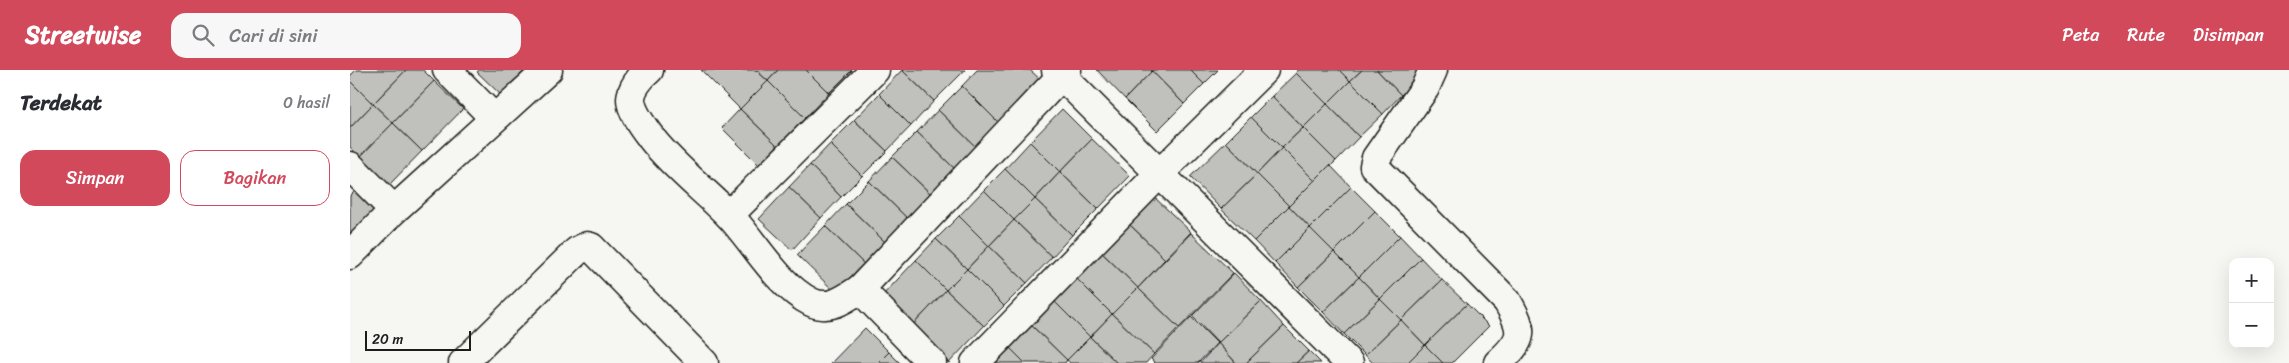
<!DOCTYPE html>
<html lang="id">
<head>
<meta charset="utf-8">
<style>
	:root { --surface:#fff; --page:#f7f7f7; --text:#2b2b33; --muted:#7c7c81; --line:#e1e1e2; --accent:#d1495b }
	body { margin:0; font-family:Sriracha,sans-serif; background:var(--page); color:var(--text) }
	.controls { position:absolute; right:15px; bottom:15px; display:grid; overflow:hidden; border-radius:10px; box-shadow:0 5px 20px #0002 }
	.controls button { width:45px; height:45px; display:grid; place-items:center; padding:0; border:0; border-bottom:1px solid var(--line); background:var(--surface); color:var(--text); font:25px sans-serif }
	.scale { position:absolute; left:15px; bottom:12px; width:106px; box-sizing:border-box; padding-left:5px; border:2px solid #1c1c1c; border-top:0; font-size:14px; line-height:18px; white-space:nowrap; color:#1c1c1c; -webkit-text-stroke:4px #f6f6f2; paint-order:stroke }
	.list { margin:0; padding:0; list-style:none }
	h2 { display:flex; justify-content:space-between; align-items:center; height:65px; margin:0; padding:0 20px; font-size:21px }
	h2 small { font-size:16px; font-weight:400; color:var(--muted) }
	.actions { display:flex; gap:10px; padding:15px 20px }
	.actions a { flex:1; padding:11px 0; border:1px solid var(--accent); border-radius:15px; text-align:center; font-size:18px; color:var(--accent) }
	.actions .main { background:var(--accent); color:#fff }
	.icon { flex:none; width:28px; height:28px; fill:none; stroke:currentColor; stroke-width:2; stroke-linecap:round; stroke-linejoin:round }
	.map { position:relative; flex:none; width:1939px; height:293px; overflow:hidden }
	header { display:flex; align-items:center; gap:30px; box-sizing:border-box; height:70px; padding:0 25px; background:var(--accent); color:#fff }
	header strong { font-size:24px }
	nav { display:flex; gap:28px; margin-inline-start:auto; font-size:18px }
	.search { width:350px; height:45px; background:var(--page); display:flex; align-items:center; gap:12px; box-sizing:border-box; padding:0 18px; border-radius:15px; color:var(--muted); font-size:19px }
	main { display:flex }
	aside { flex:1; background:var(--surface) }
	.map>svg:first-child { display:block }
	.building { fill:#c0c0bd; stroke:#1c1c1c }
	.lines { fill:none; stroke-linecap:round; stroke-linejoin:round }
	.street-casing { stroke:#1c1c1c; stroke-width:31 }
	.street { stroke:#f6f6f2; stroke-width:28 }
</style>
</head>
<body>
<header>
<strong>Streetwise</strong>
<div class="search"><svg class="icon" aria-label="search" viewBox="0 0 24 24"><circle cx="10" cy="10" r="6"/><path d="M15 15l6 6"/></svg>Cari di sini</div>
<nav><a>Peta</a><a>Rute</a><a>Disimpan</a></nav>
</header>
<main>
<aside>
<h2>Terdekat<small>0 hasil</small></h2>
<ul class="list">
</ul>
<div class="actions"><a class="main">Simpan</a><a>Bagikan</a></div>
</aside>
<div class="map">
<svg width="1939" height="293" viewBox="0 0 1939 293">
	<rect width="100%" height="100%" fill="#f6f6f2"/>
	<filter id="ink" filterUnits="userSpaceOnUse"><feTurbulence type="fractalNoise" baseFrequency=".02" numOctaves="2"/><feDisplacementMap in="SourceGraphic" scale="10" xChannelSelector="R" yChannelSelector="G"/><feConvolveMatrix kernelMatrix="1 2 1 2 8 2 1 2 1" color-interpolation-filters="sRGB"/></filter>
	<g filter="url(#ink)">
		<g class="building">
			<polygon points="6,0 56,0 23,34 0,11 0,6"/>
			<polygon points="56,0 73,0 84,11 43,53 23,34"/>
			<polygon points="129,0 175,0 151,25 127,2"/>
			<polygon points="351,0 406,0 418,11 390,39"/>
			<polygon points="406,0 428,0 418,11"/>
			<polygon points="428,0 456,0 479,23 455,48 418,11"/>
			<polygon points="456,0 502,0 479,23"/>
			<polygon points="552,0 584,31 561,56 529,24"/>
			<polygon points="552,0 615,0 584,31"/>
			<polygon points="627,0 680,0 693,12 651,55 612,16"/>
			<polygon points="747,0 801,0 802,1 775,29"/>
			<polygon points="804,0 840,0 854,14 834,34 802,1"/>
			<polygon points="840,0 868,0 854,14"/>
			<polygon points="948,0 989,0 1000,11 977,34 946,3"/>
			<polygon points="989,0 1012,0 1000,11"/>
			<polygon points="1012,0 1027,0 1051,25 1033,44 1000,11"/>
			<polygon points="1027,0 1076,0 1076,1 1051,25"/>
			<polygon points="802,1 834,34 807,61 775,29"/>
			<polygon points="946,3 977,34 953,58 922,26"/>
			<polygon points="0,11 23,34 0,58"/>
			<polygon points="84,11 113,39 72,81 43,53"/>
			<polygon points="418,11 455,48 428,76 390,39"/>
			<polygon points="1000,11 1033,44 1009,67 977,34"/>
			<polygon points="612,16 651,55 628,79 588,40"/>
			<polygon points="529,24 561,56 537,81 504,50"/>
			<polygon points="922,26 953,58 932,78 901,47"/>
			<polygon points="23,34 43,53 10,87 0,77 0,58"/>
			<polygon points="977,34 1009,67 986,91 953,58"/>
			<polygon points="390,39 428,76 409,95 372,58"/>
			<polygon points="712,39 742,69 710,102 680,72"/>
			<polygon points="588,40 628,79 607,101 567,62"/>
			<polygon points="901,47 932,78 907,104 876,72"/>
			<polygon points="504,50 537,81 512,106 480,74"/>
			<polygon points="43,53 72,81 39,115 10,87"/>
			<polygon points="953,58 986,91 965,111 932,78"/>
			<polygon points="567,62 607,101 583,126 542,87"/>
			<polygon points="742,69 780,106 748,139 710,102"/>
			<polygon points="680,72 710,102 685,129 655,99"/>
			<polygon points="876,72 907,104 871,139 840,107"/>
			<polygon points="480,74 512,106 491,127 460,95"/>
			<polygon points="932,78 965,111 939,136 907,104"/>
			<polygon points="542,87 583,126 559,150 519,111"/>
			<polygon points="460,95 491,127 471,148 439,117"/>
			<polygon points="980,95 1001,117 960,158 939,136"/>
			<polygon points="655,99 685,129 664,150 634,120"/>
			<polygon points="710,102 748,139 722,165 685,129"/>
			<polygon points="907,104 939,136 904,171 871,139"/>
			<polygon points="519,111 559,150 537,174 496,134"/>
			<polygon points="439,117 471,148 442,180 409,149"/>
			<polygon points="1001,117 1025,141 984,182 960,158"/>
			<polygon points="6,120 26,141 0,169 0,126"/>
			<polygon points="634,120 664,150 639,176 609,146"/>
			<polygon points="803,126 841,162 815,189 778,153"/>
			<polygon points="685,129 722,165 702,187 664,150"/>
			<polygon points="496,134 537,174 515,195 475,156"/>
			<polygon points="939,136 960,158 925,193 904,171"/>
			<polygon points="1025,141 1050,166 1009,207 984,182"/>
			<polygon points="609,146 639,176 617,199 586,169"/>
			<polygon points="664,150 702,187 677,213 639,176"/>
			<polygon points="778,153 815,189 788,218 750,181"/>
			<polygon points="475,156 515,195 487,224 447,185"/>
			<polygon points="960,158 984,182 948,217 925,193"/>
			<polygon points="841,163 883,203 829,258 788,218"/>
			<polygon points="1050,166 1071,188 1030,229 1009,207"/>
			<polygon points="586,169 617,199 596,220 566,190"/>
			<polygon points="639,176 677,213 654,236 617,199"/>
			<polygon points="750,181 788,218 762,244 725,207"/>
			<polygon points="984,182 1009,207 973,242 948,217"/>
			<polygon points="1071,188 1092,210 1051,250 1030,229"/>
			<polygon points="566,190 596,220 561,257 531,227"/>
			<polygon points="617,199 654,236 634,256 596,220"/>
			<polygon points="884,203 911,231 868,273 842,246"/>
			<polygon points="725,207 762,244 740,267 703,230"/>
			<polygon points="1009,207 1030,229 994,264 973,242"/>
			<polygon points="1092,210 1117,234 1075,275 1051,250"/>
			<polygon points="788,218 829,258 804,284 762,244"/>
			<polygon points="596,220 634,256 599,293 561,257"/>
			<polygon points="1030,229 1051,250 1015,285 994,264"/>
			<polygon points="703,230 740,267 717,290 680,254"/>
			<polygon points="911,231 934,256 896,293 886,293 868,273"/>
			<polygon points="1117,234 1139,256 1102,293 1093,293 1075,275"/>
			<polygon points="762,244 804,284 796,293 767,293 740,267"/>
			<polygon points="841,247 867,273 848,293 805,293 801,289"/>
			<polygon points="1051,250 1075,275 1057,293 1023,293 1015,285"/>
			<polygon points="680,254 717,290 715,293 675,293 658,276"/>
			<polygon points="934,256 959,281 946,293 896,293"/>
			<polygon points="515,258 539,282 528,293 481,293"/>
			<polygon points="740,267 767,293 720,293 717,290"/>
			<polygon points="868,273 886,293 850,293"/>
			<polygon points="1075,275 1093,293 1057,293"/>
			<polygon points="658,276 675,293 642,293"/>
			<polygon points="959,281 971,293 946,293"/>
			<polygon points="539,282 550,293 528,293"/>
		</g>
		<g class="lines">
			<defs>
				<g id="street">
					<polyline points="97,0 144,48"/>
					<path d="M299,0C291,6 281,19 281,29C281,42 294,58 302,69C323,96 353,119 378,144C404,171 427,215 461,232C479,241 495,229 510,219L582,293"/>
					<polyline points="706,0 999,293"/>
					<path d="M1083,0L1075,18L1026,88L1024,96L1157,231C1175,262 1174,269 1148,293"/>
					<polyline points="0,96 44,140"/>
					<polyline points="379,145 525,0"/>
					<polyline points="0,185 44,140 198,0"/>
					<polyline points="510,219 717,0"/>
					<polyline points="113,293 227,181 237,176 241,177 354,293"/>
					<polyline points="625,293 809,104 914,0"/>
				</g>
			</defs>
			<use href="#street" class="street-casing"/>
			<use href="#street" class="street"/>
		</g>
	</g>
</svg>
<div class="controls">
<button>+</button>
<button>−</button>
</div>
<div class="scale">20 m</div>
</div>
</main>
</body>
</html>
